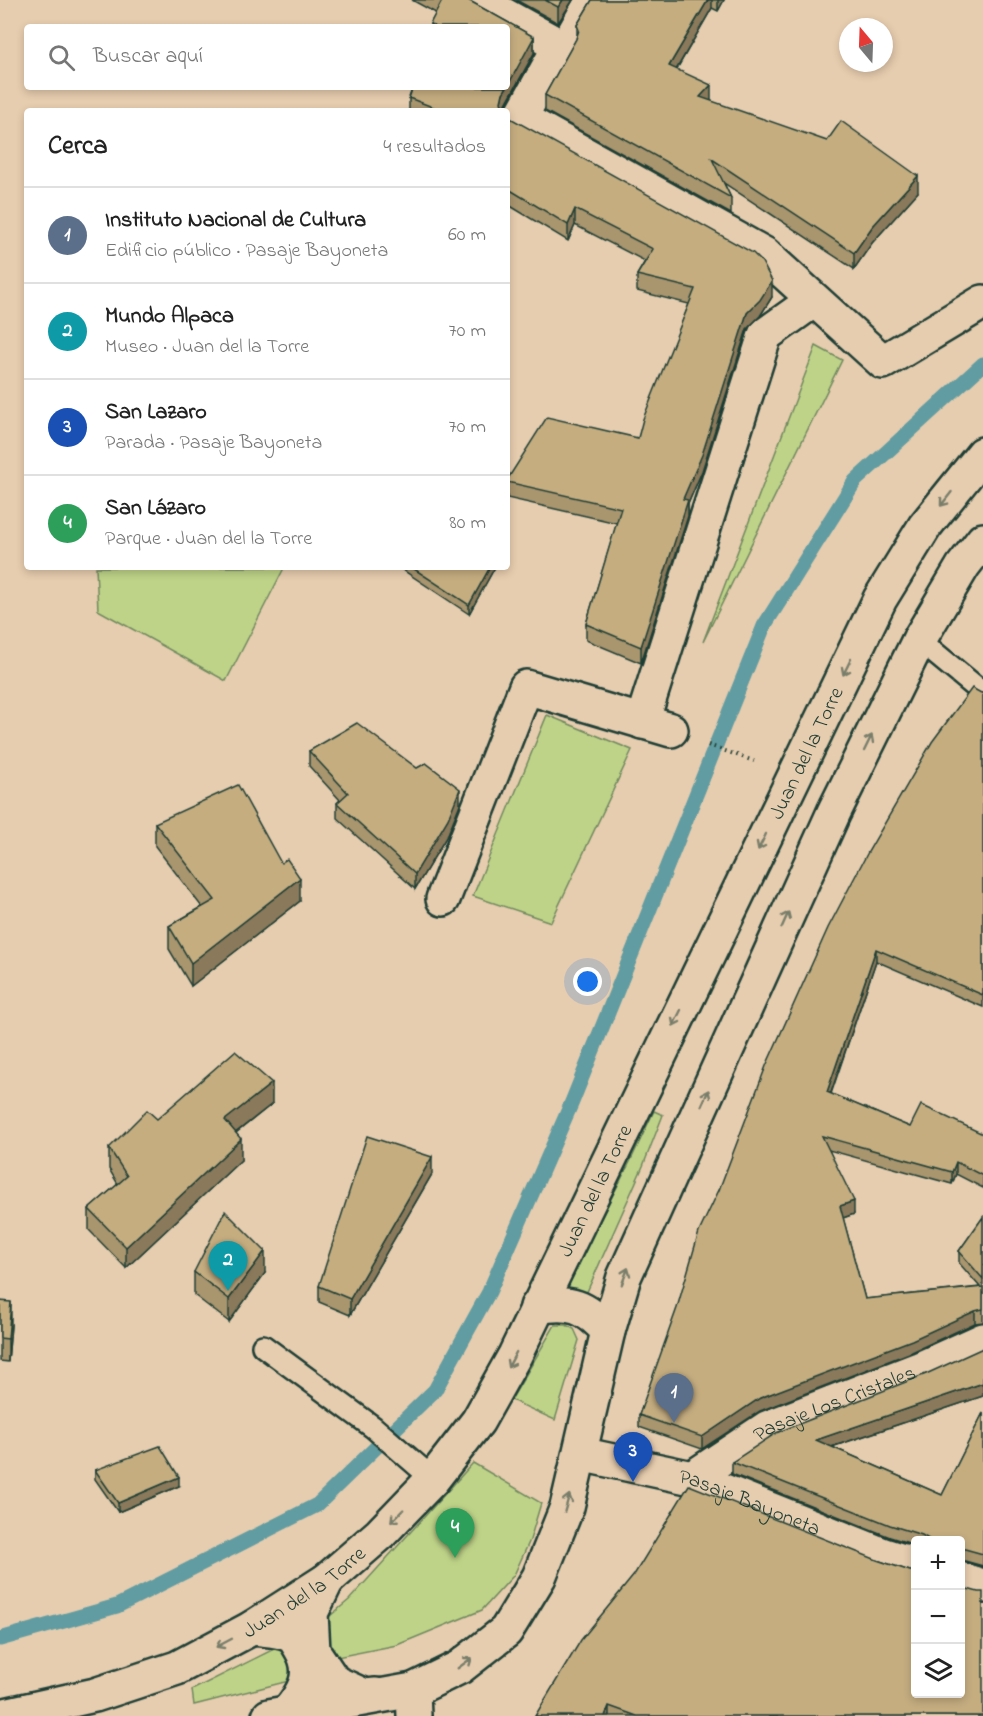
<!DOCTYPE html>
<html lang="es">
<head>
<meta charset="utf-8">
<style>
	:root { --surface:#fff; --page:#f2f2f2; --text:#222; --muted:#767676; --line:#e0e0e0; --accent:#2563eb }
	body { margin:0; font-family:"Indie Flower",sans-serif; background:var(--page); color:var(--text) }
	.controls { position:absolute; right:18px; bottom:18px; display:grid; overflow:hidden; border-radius:6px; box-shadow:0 3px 9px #0003 }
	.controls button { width:54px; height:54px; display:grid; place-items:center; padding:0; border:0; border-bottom:2px solid var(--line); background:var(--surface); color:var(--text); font:30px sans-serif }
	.compass { position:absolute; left:839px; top:18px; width:54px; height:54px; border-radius:50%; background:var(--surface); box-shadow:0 3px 9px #0003; rotate:341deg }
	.you { position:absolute; left:588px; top:982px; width:21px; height:21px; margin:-15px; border:4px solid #fff; border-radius:50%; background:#1a73e8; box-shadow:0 0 0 9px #1a73e833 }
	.badge { display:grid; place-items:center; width:39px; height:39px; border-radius:50%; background:var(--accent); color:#fff; font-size:20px; font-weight:700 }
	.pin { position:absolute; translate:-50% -50px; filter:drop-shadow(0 2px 3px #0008) }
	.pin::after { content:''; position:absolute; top:32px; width:21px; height:18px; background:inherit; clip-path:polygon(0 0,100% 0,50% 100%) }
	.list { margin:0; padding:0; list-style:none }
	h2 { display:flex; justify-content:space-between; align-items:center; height:78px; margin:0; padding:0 24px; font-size:26px }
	h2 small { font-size:20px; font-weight:400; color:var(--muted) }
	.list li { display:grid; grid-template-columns:39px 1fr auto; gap:18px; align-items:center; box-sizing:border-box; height:96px; padding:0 24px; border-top:2px solid var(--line) }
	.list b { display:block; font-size:22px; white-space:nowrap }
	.list p { margin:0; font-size:20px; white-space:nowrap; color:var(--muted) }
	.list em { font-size:20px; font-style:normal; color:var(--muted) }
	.icon { flex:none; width:33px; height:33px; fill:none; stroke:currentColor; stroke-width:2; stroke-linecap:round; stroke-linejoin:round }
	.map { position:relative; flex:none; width:983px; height:1716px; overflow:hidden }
	.search { position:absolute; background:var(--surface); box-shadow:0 3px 9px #0003; left:24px; top:24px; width:486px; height:66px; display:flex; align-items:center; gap:15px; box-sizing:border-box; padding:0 21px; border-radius:6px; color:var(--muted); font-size:22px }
	.panel { position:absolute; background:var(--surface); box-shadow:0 3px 9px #0003; left:24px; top:108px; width:486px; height:462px; border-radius:6px }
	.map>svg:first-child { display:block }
	.green { fill:#bfd388; stroke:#6f885e; stroke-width:1.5 }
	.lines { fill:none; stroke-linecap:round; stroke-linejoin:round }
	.stream { stroke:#609ca1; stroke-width:15 }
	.lane-casing { stroke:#1f3d34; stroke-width:26 }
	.street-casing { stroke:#1f3d34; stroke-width:38 }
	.primary-casing { stroke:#1f3d34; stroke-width:38 }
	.path { stroke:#1f3d34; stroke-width:4; stroke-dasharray:1.5 4.5; stroke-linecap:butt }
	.lane { stroke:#e7cdaf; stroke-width:21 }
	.street { stroke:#e7cdaf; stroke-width:33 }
	.primary { stroke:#e7cdaf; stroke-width:33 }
	.wall { fill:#a9956e; stroke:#1f3d34; stroke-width:1.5 }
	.shaded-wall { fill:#8a795a; stroke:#1f3d34; stroke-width:1.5 }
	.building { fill:#c5ad80; stroke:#1f3d34; stroke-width:1.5 }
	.oneway { stroke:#797e6b }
	.labels { text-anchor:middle; stroke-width:5; stroke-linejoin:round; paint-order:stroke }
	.street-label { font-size:21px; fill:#1f3d34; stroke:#e7cdaf }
</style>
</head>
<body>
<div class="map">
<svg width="983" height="1716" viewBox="0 0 983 1716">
	<rect width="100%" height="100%" fill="#e7cdaf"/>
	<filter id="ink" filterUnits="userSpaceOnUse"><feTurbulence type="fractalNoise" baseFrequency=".0167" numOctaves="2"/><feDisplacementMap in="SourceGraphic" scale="12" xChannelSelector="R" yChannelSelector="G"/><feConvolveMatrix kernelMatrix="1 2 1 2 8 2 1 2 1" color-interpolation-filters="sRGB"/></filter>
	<g filter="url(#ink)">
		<g class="green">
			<polygon points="816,346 842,360 703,642"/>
			<polygon points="96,567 283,567 284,568 226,681 98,610"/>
			<polygon points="547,715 632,750 551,922 473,896"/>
			<polygon points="654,1111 663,1115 643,1166 586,1294 566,1286 630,1162"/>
			<polygon points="555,1325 566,1325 574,1329 579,1340 555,1420 511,1400"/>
			<polygon points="473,1463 541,1503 530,1540 514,1575 482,1610 397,1645 337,1657 325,1644 324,1621 349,1600"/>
			<polygon points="284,1647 296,1658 289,1681 194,1705 192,1690 276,1648"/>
		</g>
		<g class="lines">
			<polyline class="stream" points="0,1639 117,1606 317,1505 435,1390 489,1292 572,1102 764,626 855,481 983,364"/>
			<defs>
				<g id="lane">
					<polyline points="560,46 586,0"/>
					<polyline points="919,640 983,693"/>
					<polyline points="263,1346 373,1427 433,1479"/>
				</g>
				<g id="street">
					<polyline points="477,0 560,46 520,118 764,254 883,362 983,302"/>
					<polyline points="642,722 765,335 814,300"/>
					<polyline points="443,899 526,687 671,730"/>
					<path id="s1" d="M580,1454L692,1478L884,1555L916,1565"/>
					<path id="s2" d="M692,1478L767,1428L919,1369L983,1340"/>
					<polyline points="960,1579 983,1586"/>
					<polyline points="413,1690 414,1716"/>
				</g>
				<g id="primary">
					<path d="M537,1307C571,1301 585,1306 608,1331"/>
					<polyline points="327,1580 311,1613 313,1651 334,1682 365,1696 376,1695"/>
					<path d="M252,1628C265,1630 278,1629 290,1635C295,1637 298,1644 301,1649C316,1674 303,1694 287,1713"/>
					<path id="s3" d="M0,1716L95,1695L177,1668L252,1628L327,1580L380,1534L433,1479L478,1421L515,1355L880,599L925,526L983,454"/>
					<polyline points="269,1716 413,1690 460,1667 506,1631 539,1577 567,1507 608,1331 624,1277 834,812 919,640 963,566 983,540"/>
				</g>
			</defs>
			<use href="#lane" class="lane-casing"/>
			<use href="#street" class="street-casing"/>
			<use href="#primary" class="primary-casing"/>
			<polyline class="path" points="708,745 754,761"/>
			<use href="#lane" class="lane"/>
			<use href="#street" class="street"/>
			<use href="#primary" class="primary"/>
		</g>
		<g class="wall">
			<polygon points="412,0 468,0 534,37 534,53 503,109 504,111 409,111 409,98 413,87 507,87 507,27 430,27 430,24 436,13"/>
			<polygon points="516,0 573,0 558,23"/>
			<polygon points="592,0 724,0 718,11 712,8 677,69 711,101 918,192 872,243 854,269 724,183 731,198 731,214 545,111 545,95 576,39 577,35 577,25"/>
			<polygon points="507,114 510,118 772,297 760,316 747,329 702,471 688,504 688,516 641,663 586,640 586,624 617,523 507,498 507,480 638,438 689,304 637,291 637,275 645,261 575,225 568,241 507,204"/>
			<polygon points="403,567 495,567 469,614 403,570"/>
			<polygon points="981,693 983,693 983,1007 876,961 831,1094 910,1127 983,1134 983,1188 956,1174 952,1184 829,1150 854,1214 843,1218 865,1299 980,1287 959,1263 959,1251 983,1217 983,1322 975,1323 912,1352 760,1411 702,1449 639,1427 639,1415"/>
			<polygon points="309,751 417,768 460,804 448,834 415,889 337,818 337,803 340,800 309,766"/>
			<polygon points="155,823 300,901 191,986 169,949 169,926 202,907 155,846"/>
			<polygon points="272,1104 236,1133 241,1160 126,1268 89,1230 89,1209 118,1184 109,1169 109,1148 157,1119"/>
			<polygon points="432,1174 350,1315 319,1302 319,1286"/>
			<polygon points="194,1272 265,1273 229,1322 194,1295"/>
			<polygon points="0,1301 11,1325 8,1362 0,1361"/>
			<polygon points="926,1374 983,1396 832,1447 942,1495 983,1413 983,1566 965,1561 960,1561 960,1540 915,1540 915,1545 890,1537 732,1474 732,1462"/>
			<polygon points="95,1470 179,1486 118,1512 95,1479"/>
			<polygon points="877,1560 910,1571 983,1716 535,1716"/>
		</g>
		<g class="shaded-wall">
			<polygon points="563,0 573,0 558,23 558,7"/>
			<polygon points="708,0 712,0 712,8 669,82 669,66"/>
			<polygon points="718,0 724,0 718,11"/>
			<polygon points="534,37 534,53 503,109 501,102 503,93"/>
			<polygon points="711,85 711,101 700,113 700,97"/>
			<polygon points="918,176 918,192 872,243 854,269 854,253 872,227"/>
			<polygon points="575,209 575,225 568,241 568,225"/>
			<polygon points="772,281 772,297 760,316 747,329 702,471 688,504 688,516 641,663 641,647 683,499 747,313"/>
			<polygon points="490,567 495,567 469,614 469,605"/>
			<polygon points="460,789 460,804 448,834 415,889 415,874"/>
			<polygon points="300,878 300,901 191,986 191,963"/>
			<polygon points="876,949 876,961 827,1104 827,1092"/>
			<polygon points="272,1083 272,1104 225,1141 225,1120"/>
			<polygon points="241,1139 241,1160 126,1268 126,1247"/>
			<polygon points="432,1157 432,1174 350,1315 350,1299"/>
			<polygon points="956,1162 956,1174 952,1184 952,1172"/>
			<polygon points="854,1201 854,1214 840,1219 840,1206"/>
			<polygon points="265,1251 265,1273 229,1322 229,1299"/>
			<polygon points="11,1302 11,1325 8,1362 8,1339"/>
			<polygon points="975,1311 975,1323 912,1352 760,1411 702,1449 702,1437 760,1398"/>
			<polygon points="983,1383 983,1396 816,1452 816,1440"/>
			<polygon points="179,1477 179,1486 118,1512 118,1503"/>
			<polygon points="609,1706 609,1716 605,1716"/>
		</g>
		<g class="building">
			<polygon points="441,0 468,0 534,37 507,87 507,27 436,27 430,24 442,1"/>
			<polygon points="545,0 563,0 558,7"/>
			<polygon points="592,0 708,0 669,66 711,85 700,97 827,141 841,121 918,176 872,227 854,253 712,159 731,198 545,95 576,39 579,30 577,25"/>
			<polygon points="413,87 507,87 503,93 501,102 504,111 443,111 409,98"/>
			<polygon points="507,114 510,118 753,253 762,262 772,281 760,300 747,313 702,455 683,499 688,500 641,647 586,624 621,508 507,482 507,480 547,417 638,438 643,419 695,289 637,275 653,249 575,209 568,225 507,188"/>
			<polygon points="411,567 490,567 469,605"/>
			<polygon points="972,688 981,693 983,693 983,995 876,949 827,1092 910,1127 921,1105 983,1134 983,1176 956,1162 952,1172 822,1136 854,1201 840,1206 865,1299 983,1287 983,1309 975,1311 912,1340 760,1398 702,1437 639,1415 677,1308 699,1232 719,1190 766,1066 828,928 868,852 932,742"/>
			<polygon points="357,723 417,768 426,763 460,789 448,819 415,874 337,803 348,793 309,751"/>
			<polygon points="238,785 281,863 287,859 300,878 191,963 169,926 215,900 155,823"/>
			<polygon points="235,1051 272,1083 225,1120 241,1139 126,1247 89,1209 127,1176 109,1148 147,1110 157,1119"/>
			<polygon points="367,1136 432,1157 350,1299 319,1286"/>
			<polygon points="225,1211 265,1251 229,1299 194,1272"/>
			<polygon points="983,1217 983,1279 959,1251"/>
			<polygon points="0,1301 11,1302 8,1339 0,1338"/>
			<polygon points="983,1348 983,1383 816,1440 942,1495 983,1413 983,1554 965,1549 960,1549 960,1540 930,1540 922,1535 890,1525 732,1462 776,1433 926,1374"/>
			<polygon points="160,1446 179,1477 118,1503 95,1470"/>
			<polygon points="689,1485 877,1560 910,1571 915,1571 915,1694 960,1694 960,1587 978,1592 983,1592 983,1716 637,1716 609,1706 605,1716 535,1716 581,1640 634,1575"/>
		</g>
		<defs><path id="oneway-shaft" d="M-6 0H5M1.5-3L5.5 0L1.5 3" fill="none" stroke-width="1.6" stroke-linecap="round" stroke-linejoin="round" transform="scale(1.5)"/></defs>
		<g class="oneway">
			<use href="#oneway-shaft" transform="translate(946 499) rotate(128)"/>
			<use href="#oneway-shaft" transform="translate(847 667) rotate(116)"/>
			<use href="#oneway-shaft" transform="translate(868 743) rotate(-64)"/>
			<use href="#oneway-shaft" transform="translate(762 842) rotate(116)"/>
			<use href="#oneway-shaft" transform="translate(785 920) rotate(-66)"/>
			<use href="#oneway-shaft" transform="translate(677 1018) rotate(116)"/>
			<use href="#oneway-shaft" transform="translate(705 1098) rotate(-66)"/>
			<use href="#oneway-shaft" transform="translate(625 1276) rotate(-69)"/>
			<use href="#oneway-shaft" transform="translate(512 1360) rotate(118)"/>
			<use href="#oneway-shaft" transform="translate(567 1503) rotate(-74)"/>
			<use href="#oneway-shaft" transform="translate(397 1516) rotate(134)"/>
			<use href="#oneway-shaft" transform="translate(224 1643) rotate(152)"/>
			<use href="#oneway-shaft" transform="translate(465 1663) rotate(-36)"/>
		</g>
	</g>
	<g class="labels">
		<g class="street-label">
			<text dy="7" stroke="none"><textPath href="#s3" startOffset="1322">Juan del la Torre</textPath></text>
			<text dy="7" stroke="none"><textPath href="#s3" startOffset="836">Juan del la Torre</textPath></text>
			<text dy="7" stroke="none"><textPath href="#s2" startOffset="162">Pasaje Los Cristales</textPath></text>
			<text dy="7" stroke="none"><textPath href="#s1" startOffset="177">Pasaje Bayoneta</textPath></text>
			<text dy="7" stroke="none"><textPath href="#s3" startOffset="332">Juan del la Torre</textPath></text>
		</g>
	</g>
</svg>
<div class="controls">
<button>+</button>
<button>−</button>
<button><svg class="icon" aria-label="layers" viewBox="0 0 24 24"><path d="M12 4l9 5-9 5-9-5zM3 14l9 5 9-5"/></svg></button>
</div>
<svg class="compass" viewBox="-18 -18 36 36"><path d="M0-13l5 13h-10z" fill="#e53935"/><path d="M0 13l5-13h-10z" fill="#767676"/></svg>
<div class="you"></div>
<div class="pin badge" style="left:674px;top:1423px;background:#5c6f8a">1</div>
<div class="pin badge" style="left:228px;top:1291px;background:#0f9aa8">2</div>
<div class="pin badge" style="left:633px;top:1482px;background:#1a4fb4">3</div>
<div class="pin badge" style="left:455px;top:1558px;background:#2e9e5b">4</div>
<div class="search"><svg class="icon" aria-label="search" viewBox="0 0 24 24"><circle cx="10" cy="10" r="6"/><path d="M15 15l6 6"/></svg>Buscar aquí</div>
<section class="panel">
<h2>Cerca<small>4 resultados</small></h2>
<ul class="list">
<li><span class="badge" style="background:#5c6f8a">1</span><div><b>Instituto Nacional de Cultura</b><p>Edificio público · Pasaje Bayoneta</p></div><em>60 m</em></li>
<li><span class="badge" style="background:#0f9aa8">2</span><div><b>Mundo Alpaca</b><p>Museo · Juan del la Torre</p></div><em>70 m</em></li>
<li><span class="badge" style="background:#1a4fb4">3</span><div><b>San Lazaro</b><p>Parada · Pasaje Bayoneta</p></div><em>70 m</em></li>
<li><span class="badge" style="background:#2e9e5b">4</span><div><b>San Lázaro</b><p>Parque · Juan del la Torre</p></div><em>80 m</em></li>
</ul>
</section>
</div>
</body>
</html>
